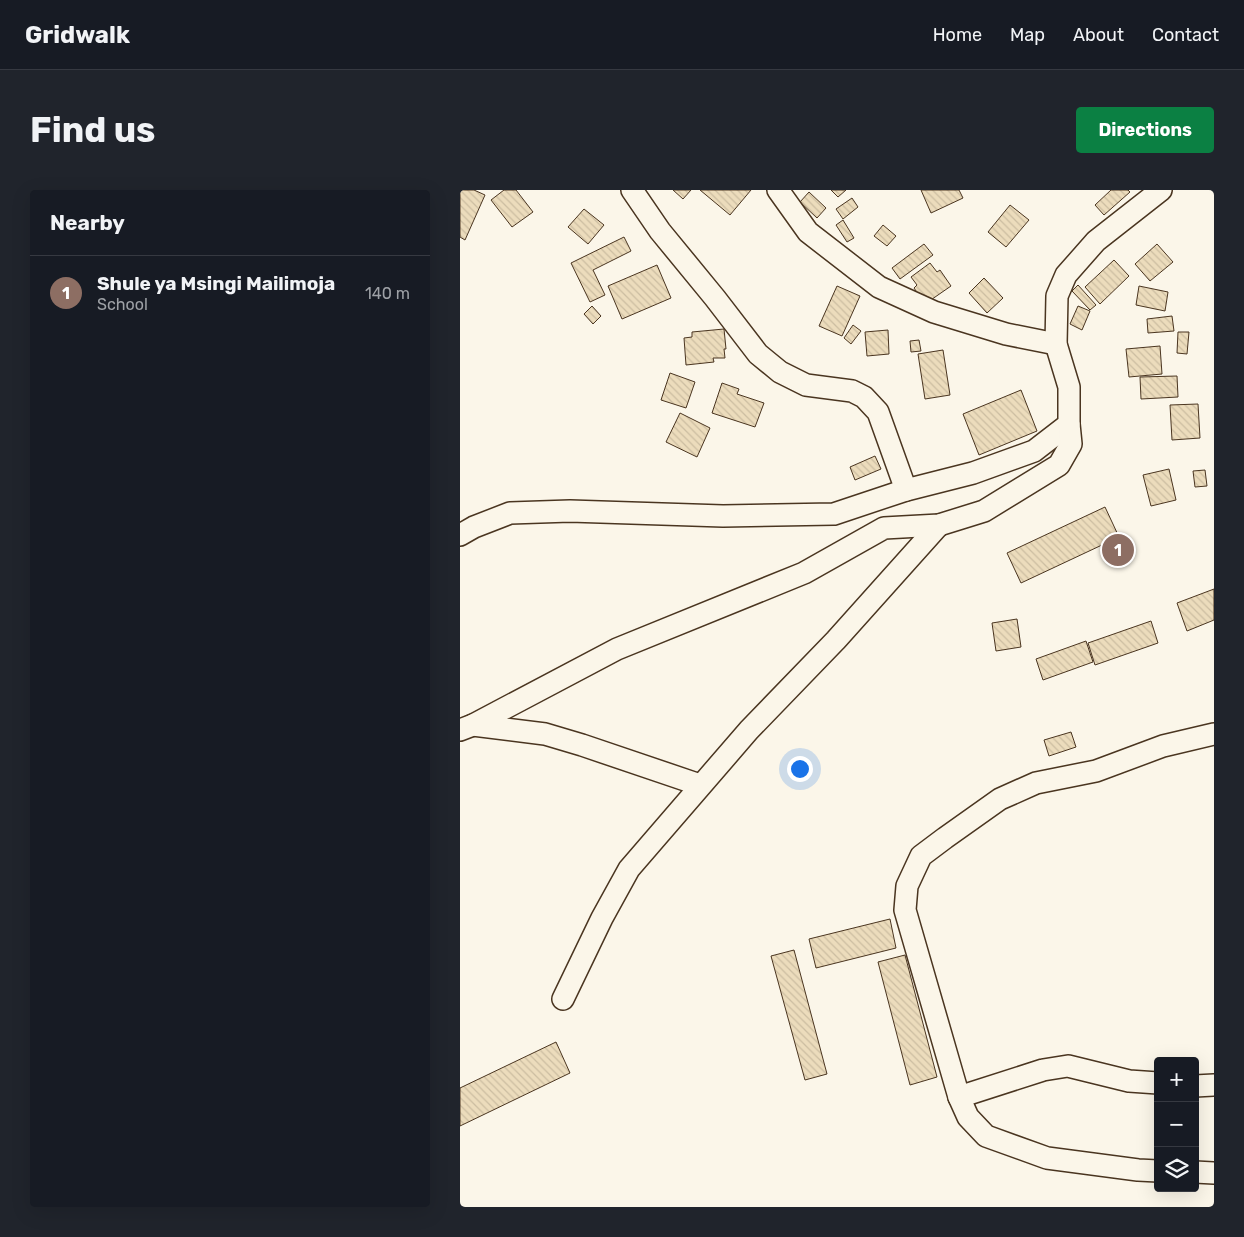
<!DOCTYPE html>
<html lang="en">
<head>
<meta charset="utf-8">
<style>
	:root { --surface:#171b24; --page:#20242c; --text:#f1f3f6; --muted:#9ea1a6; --line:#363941; --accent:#0b8043 }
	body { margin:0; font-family:Rubik,sans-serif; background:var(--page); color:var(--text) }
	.controls { position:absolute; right:15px; bottom:15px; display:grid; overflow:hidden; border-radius:5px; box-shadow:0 5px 20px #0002 }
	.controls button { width:45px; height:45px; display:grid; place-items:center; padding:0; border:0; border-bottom:1px solid var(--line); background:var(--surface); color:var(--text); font:25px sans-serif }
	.you { position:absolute; left:339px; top:578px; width:18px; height:18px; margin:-12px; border:4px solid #fff; border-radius:50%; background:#1a73e8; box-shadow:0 0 0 8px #1a73e833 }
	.badge { display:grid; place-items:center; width:32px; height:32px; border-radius:50%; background:var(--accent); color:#fff; font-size:16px; font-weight:700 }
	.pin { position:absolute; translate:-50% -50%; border:2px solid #fff; box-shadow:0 1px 5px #0006 }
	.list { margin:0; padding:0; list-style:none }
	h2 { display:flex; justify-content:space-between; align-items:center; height:65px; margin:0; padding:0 20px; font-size:21px }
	h2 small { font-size:16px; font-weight:400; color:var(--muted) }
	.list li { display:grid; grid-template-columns:32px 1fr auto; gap:15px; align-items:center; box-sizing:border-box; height:75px; padding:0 20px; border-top:1px solid var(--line) }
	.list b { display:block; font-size:19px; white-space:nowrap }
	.list p { margin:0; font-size:16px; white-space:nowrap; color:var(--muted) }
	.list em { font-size:16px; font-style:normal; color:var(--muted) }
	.icon { flex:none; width:28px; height:28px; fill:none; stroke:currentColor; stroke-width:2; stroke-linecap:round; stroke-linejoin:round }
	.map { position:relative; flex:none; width:754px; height:1017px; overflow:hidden; border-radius:5px }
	header { display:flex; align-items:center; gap:30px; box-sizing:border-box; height:70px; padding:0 25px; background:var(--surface); border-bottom:1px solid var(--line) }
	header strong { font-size:24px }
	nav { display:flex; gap:28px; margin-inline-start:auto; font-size:18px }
	.intro { display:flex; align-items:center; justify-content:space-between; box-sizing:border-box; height:120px; padding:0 30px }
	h1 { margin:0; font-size:35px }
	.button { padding:12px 22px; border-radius:5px; background:var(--accent); color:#fff; font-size:18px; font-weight:700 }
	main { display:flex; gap:30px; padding:0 30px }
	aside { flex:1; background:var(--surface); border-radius:5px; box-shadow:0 5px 20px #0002 }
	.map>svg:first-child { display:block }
	.building { fill:url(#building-back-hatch); stroke:#4a3520 }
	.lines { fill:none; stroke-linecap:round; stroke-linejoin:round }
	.minor-casing { stroke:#4a3520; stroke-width:24 }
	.minor { stroke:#fbf6e9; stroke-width:21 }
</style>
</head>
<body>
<header>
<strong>Gridwalk</strong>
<nav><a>Home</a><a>Map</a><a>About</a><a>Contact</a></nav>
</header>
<div class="intro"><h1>Find us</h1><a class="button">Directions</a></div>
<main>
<aside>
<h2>Nearby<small></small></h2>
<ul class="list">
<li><span class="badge" style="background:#8d6e63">1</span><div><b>Shule ya Msingi Mailimoja</b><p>School</p></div><em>140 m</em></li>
</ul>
</aside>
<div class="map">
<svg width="754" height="1017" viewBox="0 0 754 1017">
	<defs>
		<pattern id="building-back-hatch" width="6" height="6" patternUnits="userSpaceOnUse" patternTransform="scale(1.25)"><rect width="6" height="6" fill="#ecdcbc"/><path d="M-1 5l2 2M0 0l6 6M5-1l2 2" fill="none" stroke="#ccbda1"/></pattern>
	</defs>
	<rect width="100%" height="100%" fill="#fbf6e9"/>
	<g class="building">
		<polygon points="0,0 14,0 25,5 5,50 0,47"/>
		<polygon points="44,0 56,0 73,22 52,37 31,10"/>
		<polygon points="213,0 231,0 223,9"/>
		<polygon points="240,0 291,0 270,25"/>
		<polygon points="371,0 386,0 378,7"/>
		<polygon points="461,0 499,0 503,8 471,23"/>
		<polygon points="651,0 668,0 670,2 644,25 635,15"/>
		<polygon points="349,2 366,18 357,28 340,12"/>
		<polygon points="392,8 398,17 383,29 376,19"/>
		<polygon points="550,15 569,30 546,57 528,42"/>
		<polygon points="124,19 144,35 128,54 108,37"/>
		<polygon points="383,30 394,48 387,52 376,35"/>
		<polygon points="423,35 436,46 427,56 414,46"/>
		<polygon points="164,47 171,61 133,80 145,105 130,112 111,73"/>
		<polygon points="464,54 473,65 440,89 432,78"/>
		<polygon points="697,54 713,72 690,91 675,74"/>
		<polygon points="654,70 669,86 640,114 625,97"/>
		<polygon points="470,73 477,82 480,80 491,96 465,114 454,98 457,95 451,87"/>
		<polygon points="197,75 211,108 162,129 148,96"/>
		<polygon points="524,88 543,108 527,123 509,103"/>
		<polygon points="618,95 636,115 630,120 612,101"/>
		<polygon points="377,96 400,106 382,146 359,136"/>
		<polygon points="679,96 708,102 705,121 676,115"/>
		<polygon points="132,116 141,126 133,134 124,124"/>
		<polygon points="618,116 630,121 622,140 610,134"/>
		<polygon points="712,126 714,141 688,143 687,129"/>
		<polygon points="393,135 401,141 391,154 384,148"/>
		<polygon points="264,139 266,159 264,159 265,168 253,168 254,172 226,175 224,148 232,147 232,142"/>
		<polygon points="428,140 429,164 407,166 405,142"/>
		<polygon points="718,142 729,142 727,164 717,163"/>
		<polygon points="459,150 461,161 451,162 450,151"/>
		<polygon points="700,156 702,184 669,187 666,159"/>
		<polygon points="483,160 490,205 465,209 458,164"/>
		<polygon points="210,183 235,192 226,218 201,210"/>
		<polygon points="717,186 718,207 681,209 680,187"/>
		<polygon points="262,193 279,199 277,204 304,213 295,237 252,223"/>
		<polygon points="561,200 577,241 519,265 503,224"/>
		<polygon points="738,214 740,248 712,250 710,215"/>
		<polygon points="220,223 250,238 237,267 206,252"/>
		<polygon points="415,266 421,279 395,290 390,277"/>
		<polygon points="709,279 716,310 691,316 683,285"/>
		<polygon points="745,280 747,296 735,297 733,281"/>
		<polygon points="645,317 659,347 561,393 547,363"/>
		<polygon points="754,399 754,430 727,441 717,413"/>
		<polygon points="557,429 561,457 536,461 532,433"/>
		<polygon points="691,431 698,453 635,475 628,453"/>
		<polygon points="626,451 633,472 583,490 576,469"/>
		<polygon points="611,542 616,557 589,566 584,550"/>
		<polygon points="430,729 436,758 356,778 349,749"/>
		<polygon points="334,760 367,884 345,890 311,766"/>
		<polygon points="445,765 477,887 450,895 418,772"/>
		<polygon points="96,852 110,883 0,936 0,898"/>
	</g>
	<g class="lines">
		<defs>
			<g id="minor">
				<polyline points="172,0 200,41 255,108 298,164 320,182 346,195 392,201 404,207 418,222 446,300"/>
				<polyline points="318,0 348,42 419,97 474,122 546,144 596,154"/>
				<polyline points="0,345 14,337 50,323 110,321 263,326 374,324 446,300 513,283 574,261 609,234 609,197 596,154 597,106 606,85 636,51 701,0"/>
				<polyline points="13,535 85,544 122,555 240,595"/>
				<polyline points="0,540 13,535 157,459 344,383 424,338 479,335 524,321 599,275 611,254 609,234"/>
				<polyline points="103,809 142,728 169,679 289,540 376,450 479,335"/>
				<polyline points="735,896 754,895"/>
				<polyline points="499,907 583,880 608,876 669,891 698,893"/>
				<polyline points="698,981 678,980 587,968 526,946 508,927 499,907 445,720 447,696 461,666 485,648 540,609 576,593 636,581 703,556 754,544"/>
				<polyline points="735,982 754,983"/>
			</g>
		</defs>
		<use href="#minor" class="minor-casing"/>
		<use href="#minor" class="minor"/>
	</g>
</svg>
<div class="controls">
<button>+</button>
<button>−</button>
<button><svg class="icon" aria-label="layers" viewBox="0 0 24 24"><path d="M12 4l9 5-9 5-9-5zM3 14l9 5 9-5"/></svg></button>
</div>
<div class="you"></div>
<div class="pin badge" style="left:658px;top:360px;background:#8d6e63">1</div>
</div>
</main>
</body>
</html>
